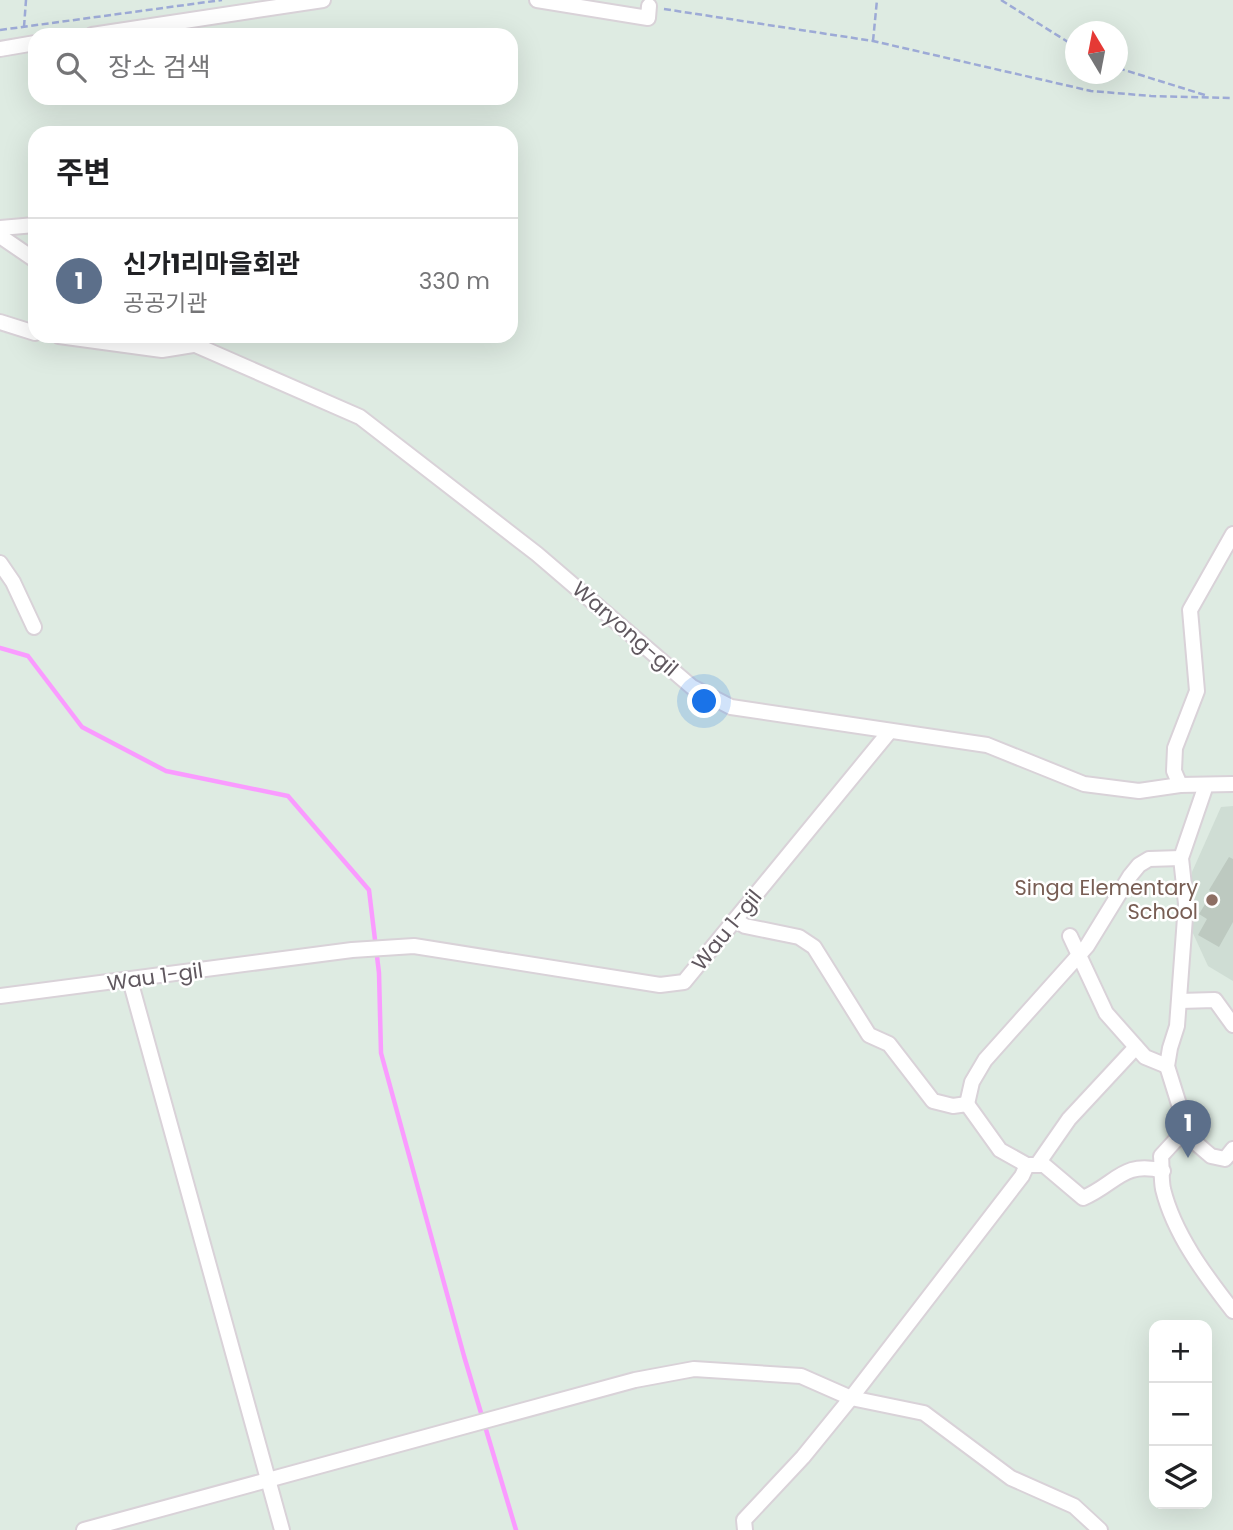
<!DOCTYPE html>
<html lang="ko">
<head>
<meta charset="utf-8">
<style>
	:root { --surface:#fff; --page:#f6f6f6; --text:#202124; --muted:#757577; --line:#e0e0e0; --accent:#477b25 }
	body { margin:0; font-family:Poppins,"Noto Sans KR",sans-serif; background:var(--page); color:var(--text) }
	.controls { position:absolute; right:21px; bottom:21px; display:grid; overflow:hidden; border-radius:14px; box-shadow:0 7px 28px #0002 }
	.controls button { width:63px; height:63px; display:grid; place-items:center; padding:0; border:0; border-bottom:2px solid var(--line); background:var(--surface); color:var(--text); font:35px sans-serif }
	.compass { position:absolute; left:1065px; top:21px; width:63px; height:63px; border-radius:50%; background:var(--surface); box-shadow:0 7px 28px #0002; rotate:350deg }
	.you { position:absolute; left:705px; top:702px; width:24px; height:24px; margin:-18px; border:5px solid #fff; border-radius:50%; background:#1a73e8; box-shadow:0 0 0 10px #1a73e833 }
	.badge { display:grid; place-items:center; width:46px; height:46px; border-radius:50%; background:var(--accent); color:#fff; font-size:23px; font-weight:700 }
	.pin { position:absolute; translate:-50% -58px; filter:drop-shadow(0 2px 4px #0008) }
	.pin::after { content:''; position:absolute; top:37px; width:24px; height:21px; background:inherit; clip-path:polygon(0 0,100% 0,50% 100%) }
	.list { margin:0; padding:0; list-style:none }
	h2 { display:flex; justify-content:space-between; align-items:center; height:91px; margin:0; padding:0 28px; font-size:30px }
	h2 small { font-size:23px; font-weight:400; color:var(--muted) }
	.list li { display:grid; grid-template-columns:46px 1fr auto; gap:21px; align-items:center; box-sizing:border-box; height:126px; padding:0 28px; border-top:2px solid var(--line) }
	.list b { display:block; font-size:26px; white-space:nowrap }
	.list p { margin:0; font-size:23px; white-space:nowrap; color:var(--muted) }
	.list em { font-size:23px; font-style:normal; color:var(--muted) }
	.icon { flex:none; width:38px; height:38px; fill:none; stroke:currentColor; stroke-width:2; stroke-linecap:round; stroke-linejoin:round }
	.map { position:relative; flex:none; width:1233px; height:1530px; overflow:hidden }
	.search { position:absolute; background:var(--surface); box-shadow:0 7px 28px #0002; left:28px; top:28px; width:490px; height:77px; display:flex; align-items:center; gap:18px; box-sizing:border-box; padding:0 24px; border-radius:21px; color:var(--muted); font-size:26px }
	.panel { position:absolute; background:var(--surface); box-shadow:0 7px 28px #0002; left:28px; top:126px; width:490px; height:217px; border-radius:21px }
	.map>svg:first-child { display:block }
	.education { fill:#cfddd4 }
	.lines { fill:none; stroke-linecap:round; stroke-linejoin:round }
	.stream { stroke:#fa9bff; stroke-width:4.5 }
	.building { fill:#bdc9c0 }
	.minor-casing { stroke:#d9d2d8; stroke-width:18 }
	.path { stroke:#9daad6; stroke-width:2.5; stroke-dasharray:7 3.5; stroke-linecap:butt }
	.minor { stroke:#fff; stroke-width:14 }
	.education-dot { fill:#8d6e63; stroke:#fff; stroke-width:2.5 }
	.labels { text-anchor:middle; stroke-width:5; stroke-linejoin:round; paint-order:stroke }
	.street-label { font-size:21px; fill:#60585f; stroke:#fff }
	.education-label { font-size:21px; fill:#785e54; stroke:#fff; text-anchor:end }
</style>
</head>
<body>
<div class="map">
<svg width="1233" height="1530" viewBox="0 0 1233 1530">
	<rect width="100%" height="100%" fill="#deebe2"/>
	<polygon class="education" points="1233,806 1233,981 1208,966 1191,929 1192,872 1221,807"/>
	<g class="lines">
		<polyline class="stream" points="0,648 28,656 82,727 166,771 288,796 369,890 379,973 381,1053 464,1356 516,1530"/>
	</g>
	<polygon class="building" points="1229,857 1233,859 1233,922 1219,947 1198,935 1207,919 1199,914 1212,893 1209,890"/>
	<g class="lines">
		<defs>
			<g id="minor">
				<polyline points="537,0 648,18 649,6"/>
				<polyline points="92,35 323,0"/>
				<polyline points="0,49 35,43"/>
				<polyline points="0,228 35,225"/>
				<polyline points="0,236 35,260"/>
				<polyline points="0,322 35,333"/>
				<polyline points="59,336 162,350 193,345"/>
				<polyline points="175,336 360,417 537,554 692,687 731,707 987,745 1084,784 1139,791 1180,785 1233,784"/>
				<polyline points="0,563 13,582 34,627"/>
				<polyline points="1180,785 1174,771 1175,748 1197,691 1190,610 1233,534"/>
				<path d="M1206,785L1181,858L1186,904L1177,1026L1170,1048L1167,1066L1182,1114L1183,1132L1161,1156C1162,1167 1161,1179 1163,1189C1174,1234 1205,1275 1233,1311"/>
				<path d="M735,920L745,926L799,937L814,947L869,1035L889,1044L933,1101L953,1106L967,1104L1000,1150L1027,1165H1044L1083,1198C1116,1184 1123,1160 1163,1171"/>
				<polyline points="1070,936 1106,1013 1145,1057 1167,1066"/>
				<polyline points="130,980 282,1530"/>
				<polyline points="0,996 352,950 414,946 660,985 684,982 890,731"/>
				<polyline points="1179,1001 1215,1000 1233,1025"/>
				<polyline points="967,1104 972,1082 985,1060 1087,946 1130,876 1139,865 1149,859 1181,858"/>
				<polyline points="1183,1132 1211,1156 1225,1159 1233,1149"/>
				<polyline points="1037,1165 1069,1119 1136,1047"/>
				<polyline points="84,1530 635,1380 694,1369 801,1376 851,1398 924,1413 1011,1478 1074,1506 1100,1530"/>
				<polyline points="745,1530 744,1520 803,1457 851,1398 1022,1176 1027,1165"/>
			</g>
		</defs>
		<use href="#minor" class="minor-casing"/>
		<g class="path">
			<polyline points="1001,0 1076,47"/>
			<polyline points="664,9 873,41 1091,91 1151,96 1233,98"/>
			<polyline points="24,27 26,0"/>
			<polyline points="0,30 222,0"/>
			<polyline points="873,41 877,0"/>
			<polyline points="1118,68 1208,96"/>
		</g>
		<use href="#minor" class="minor"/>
	</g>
	<circle class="education-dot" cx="1212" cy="900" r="7"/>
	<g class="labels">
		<g class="street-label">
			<text transform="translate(625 629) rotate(41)" y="7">Waryong-gil</text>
			<text transform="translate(727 930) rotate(-51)" y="7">Wau 1-gil</text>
			<text transform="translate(155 977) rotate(-8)" y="7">Wau 1-gil</text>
		</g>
		<g class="education-label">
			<text x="1198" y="895">Singa Elementary<tspan x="1198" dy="24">School</tspan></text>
		</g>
	</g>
</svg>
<div class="controls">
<button>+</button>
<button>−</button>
<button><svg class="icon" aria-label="layers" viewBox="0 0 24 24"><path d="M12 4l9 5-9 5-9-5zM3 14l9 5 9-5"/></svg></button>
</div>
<svg class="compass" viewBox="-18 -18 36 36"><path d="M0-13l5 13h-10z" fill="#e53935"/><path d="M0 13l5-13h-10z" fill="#757577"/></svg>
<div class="you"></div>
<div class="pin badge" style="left:1188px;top:1158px;background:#5c6f8a">1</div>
<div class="search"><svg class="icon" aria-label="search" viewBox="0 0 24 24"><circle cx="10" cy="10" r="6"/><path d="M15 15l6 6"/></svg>장소 검색</div>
<section class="panel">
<h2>주변<small></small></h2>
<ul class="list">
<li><span class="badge" style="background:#5c6f8a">1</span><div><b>신가1리마을회관</b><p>공공기관</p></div><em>330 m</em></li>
</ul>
</section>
</div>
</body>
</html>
